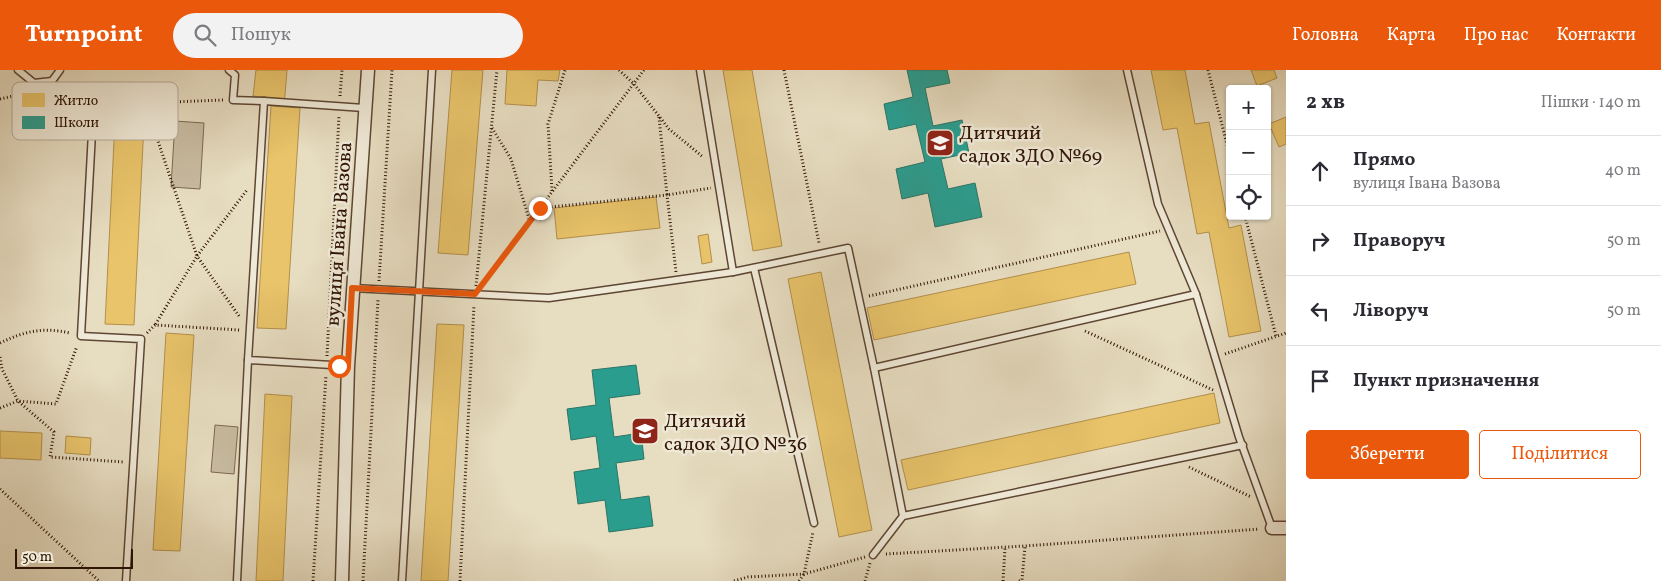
<!DOCTYPE html>
<html lang="uk">
<head>
<meta charset="utf-8">
<style>
	:root { --surface:#fff; --page:#f2f2f3; --text:#2b2b33; --muted:#7c7c81; --line:#e1e1e2; --accent:#ea580c }
	body { margin:0; font-family:Vollkorn,serif; background:var(--page); color:var(--text) }
	.controls { position:absolute; right:15px; top:15px; display:grid; overflow:hidden; border-radius:5px; box-shadow:0 1px 4px #0004 }
	.controls button { width:45px; height:45px; display:grid; place-items:center; padding:0; border:0; border-bottom:1px solid var(--line); background:var(--surface); color:var(--text); font:25px sans-serif }
	.scale { position:absolute; left:15px; bottom:12px; width:118px; box-sizing:border-box; padding-left:5px; border:2px solid #301404; border-top:0; font-size:14px; line-height:18px; white-space:nowrap; color:#301404; -webkit-text-stroke:4px #efe9d7; paint-order:stroke }
	.stop { position:absolute; width:15px; height:15px; margin:-11px; border:4px solid #ea580c; border-radius:50%; background:#fff }
	.stop.end { background:#ea580c; border-color:#fff; box-shadow:0 1px 5px #0008 }
	.list { margin:0; padding:0; list-style:none }
	h2 { display:flex; justify-content:space-between; align-items:center; height:65px; margin:0; padding:0 20px; font-size:21px }
	h2 small { font-size:16px; font-weight:400; color:var(--muted) }
	.list li { display:grid; grid-template-columns:32px 1fr auto; gap:15px; align-items:center; box-sizing:border-box; height:70px; padding:0 20px; border-top:1px solid var(--line) }
	.list b { display:block; font-size:19px; white-space:nowrap }
	.list p { margin:0; font-size:16px; white-space:nowrap; color:var(--muted) }
	.list em { font-size:16px; font-style:normal; color:var(--muted) }
	.actions { display:flex; gap:10px; padding:15px 20px }
	.actions a { flex:1; padding:11px 0; border:1px solid var(--accent); border-radius:5px; text-align:center; font-size:18px; color:var(--accent) }
	.actions .main { background:var(--accent); color:#fff }
	.icon { flex:none; width:28px; height:28px; fill:none; stroke:currentColor; stroke-width:2; stroke-linecap:round; stroke-linejoin:round }
	.map { position:relative; flex:none; width:1286px; height:511px; overflow:hidden }
	header { display:flex; align-items:center; gap:30px; box-sizing:border-box; height:70px; padding:0 25px; background:var(--accent); color:#fff }
	header strong { font-size:24px }
	nav { display:flex; gap:28px; margin-inline-start:auto; font-size:18px }
	.search { width:350px; height:45px; background:var(--page); display:flex; align-items:center; gap:12px; box-sizing:border-box; padding:0 18px; border-radius:28px; color:var(--muted); font-size:19px }
	main { display:flex }
	aside { flex:1; background:var(--surface) }
	.map>svg:first-child { display:block }
	.green { fill:#c8bba1; stroke:#7c6852 }
	.homes { fill:#e9c46a; stroke:#b28f4b }
	.schools { fill:#2a9d8f; stroke:#2c7465 }
	.lines { fill:none; stroke-linecap:round; stroke-linejoin:round }
	.service-casing { stroke:#5e4633; stroke-width:9 }
	.minor-casing { stroke:#5e4633; stroke-width:15 }
	.path { stroke:#301404; stroke-width:3; stroke-dasharray:1 2.5; stroke-linecap:butt }
	.service { stroke:#efe9d7; stroke-width:6 }
	.minor { stroke:#efe9d7; stroke-width:12 }
	.route { stroke:#ea580c; stroke-width:6 }
	.labels { text-anchor:middle; stroke-width:5; stroke-linejoin:round; paint-order:stroke }
	.poi-label { font-size:20px; fill:#301404; stroke:#efe9d7; text-anchor:start }
	.street-label { font-size:20px; fill:#301404; stroke:#efe9d7 }
	.key { fill:#efe9d7; stroke:#b6a998; stroke-width:1 }
	.key-label { font-size:14px; fill:#301404 }
</style>
</head>
<body>
<header>
<strong>Turnpoint</strong>
<div class="search"><svg class="icon" aria-label="search" viewBox="0 0 24 24"><circle cx="10" cy="10" r="6"/><path d="M15 15l6 6"/></svg>Пошук</div>
<nav><a>Головна</a><a>Карта</a><a>Про нас</a><a>Контакти</a></nav>
</header>
<main>
<div class="map">
<svg width="1286" height="511" viewBox="0 0 1286 511">
	<rect width="100%" height="100%" fill="#e7ddc1"/>
	<filter id="stains"><feTurbulence type="fractalNoise" baseFrequency=".004" numOctaves="4"/><feColorMatrix values="0 0 0 0 .2 0 0 0 0 .09 0 0 0 0 .02 0 0 0 .5 -.17"/></filter>
	<radialGradient id="worn" r=".72"><stop offset=".6" stop-color="#630" stop-opacity="0"/><stop offset="1" stop-color="#630" stop-opacity=".3"/></radialGradient>
	<g class="green">
		<polygon points="175,51 204,53 200,119 171,117"/>
		<polygon points="215,355 238,357 234,404 211,402"/>
	</g>
	<g class="homes">
		<polygon points="256,0 287,0 284,37 274,37 274,28 253,26"/>
		<polygon points="452,0 483,0 468,185 438,183"/>
		<polygon points="507,0 560,0 558,11 538,10 536,36 505,34"/>
		<polygon points="723,0 752,0 782,176 753,181"/>
		<polygon points="1151,0 1185,0 1195,54 1209,52 1229,158 1241,155 1261,261 1229,267 1209,162 1197,164 1177,58 1163,60"/>
		<polygon points="1251,0 1274,0 1277,8 1257,16"/>
		<polygon points="116,31 145,33 134,255 105,254"/>
		<polygon points="271,36 300,38 286,259 257,258"/>
		<polygon points="1286,47 1286,74 1279,77 1269,54"/>
		<polygon points="656,127 660,158 557,169 554,138"/>
		<polygon points="708,164 712,192 702,194 698,166"/>
		<polygon points="1129,182 1136,214 874,270 867,238"/>
		<polygon points="821,202 872,460 839,467 788,209"/>
		<polygon points="437,254 464,255 448,511 421,511"/>
		<polygon points="166,263 194,265 180,481 153,480"/>
		<polygon points="1214,323 1220,353 908,420 901,390"/>
		<polygon points="265,324 292,326 283,511 256,511"/>
		<polygon points="0,361 42,363 41,390 0,388"/>
		<polygon points="66,366 91,368 90,385 65,383"/>
	</g>
	<g class="schools">
		<polygon points="907,0 947,0 950,13 925,18 933,56 962,50 969,83 941,89 948,119 975,113 982,147 935,157 928,123 902,129 896,99 925,92 916,54 889,60 884,34 913,27"/>
		<polygon points="636,295 640,324 609,328 614,367 641,363 644,389 616,393 621,430 649,426 653,456 609,462 605,430 578,434 574,402 600,398 596,366 571,370 567,339 596,335 592,300"/>
	</g>
	<g class="lines">
		<defs>
			<g id="service">
				<polyline points="18,0 34,13 52,11 60,0"/>
				<polyline points="229,0 235,5 233,30 264,31"/>
				<polyline points="1127,0 1158,134 1196,224 1239,367 1272,458"/>
				<polyline points="93,44 81,266 141,269 126,511"/>
				<polyline points="754,198 814,453"/>
				<polyline points="733,202 848,178 874,298 903,446"/>
				<polyline points="352,218 549,228 733,202 700,0"/>
				<polyline points="348,296 248,290 264,31 364,38"/>
				<polyline points="874,298 1196,224"/>
				<polyline points="873,485 903,446 1243,375"/>
				<polyline points="237,511 248,290"/>
				<polyline points="402,511 432,0"/>
			</g>
			<g id="minor">
				<polyline points="1272,458 1286,458"/>
				<polyline points="342,511 348,296 368,0"/>
			</g>
		</defs>
		<use href="#service" class="service-casing"/>
		<use href="#minor" class="minor-casing"/>
		<g class="path">
			<polyline points="619,0 634,14 669,59 703,87"/>
			<polyline points="784,0 819,173"/>
			<polyline points="1208,0 1230,86"/>
			<polyline points="62,14 145,33 197,186 155,255"/>
			<polyline points="340,26 342,0"/>
			<polyline points="0,29 31,22"/>
			<polyline points="145,33 224,30"/>
			<polyline points="95,36 97,22"/>
			<polyline points="659,47 667,125 711,118"/>
			<polyline points="492,58 511,89 530,152"/>
			<polyline points="552,121 548,54 565,0"/>
			<polyline points="541,138 667,125 676,202"/>
			<polyline points="1245,146 1276,266"/>
			<polyline points="379,211 392,0"/>
			<polyline points="476,216 497,0"/>
			<polyline points="481,216 644,0"/>
			<polyline points="869,226 1160,161"/>
			<polyline points="239,246 197,186 247,120"/>
			<polyline points="1085,261 1213,320"/>
			<polyline points="147,263 155,255 240,260"/>
			<path d="M0,273C25,261 43,257 70,263"/>
			<polyline points="1225,284 1286,263"/>
			<polyline points="327,286 339,45"/>
			<polyline points="0,287 2,299 18,331 54,362 50,387 124,392"/>
			<polyline points="0,338 18,331 56,334 77,276"/>
			<polyline points="1189,397 1251,427"/>
			<polyline points="0,419 99,511"/>
			<polyline points="886,484 1025,476 1259,459"/>
			<polyline points="313,511 326,305"/>
			<polyline points="363,511 378,230"/>
			<polyline points="460,511 474,235"/>
			<polyline points="734,511 748,507 804,504 865,487"/>
			<polyline points="799,511 804,504 813,462"/>
			<polyline points="865,511 870,493"/>
			<polyline points="1003,511 1005,478"/>
			<polyline points="1019,511 1022,510 1025,476"/>
		</g>
		<use href="#service" class="service"/>
		<use href="#minor" class="minor"/>
	</g>
	<g class="lines">
		<polyline class="route" points="339,296 348,296 352,218 475,224 540,138"/>
	</g>
	<defs>
		<symbol id="school-square" viewBox="-11 -11 22 22"><rect x="-9" y="-9" width="18" height="18" rx="4" fill="#8f2418" stroke="#efe9d7"/><path d="M0-5L7-2L0 1L-7-2ZM-4 1L0 2.5L4 1V4Q0 6-4 4Z" fill="#fff"/></symbol>
	</defs>
	<g fill-rule="evenodd">
		<use href="#school-square" x="924" y="57" width="32" height="32"/>
		<use href="#school-square" x="629" y="345" width="32" height="32"/>
	</g>
	<g class="labels">
		<g class="poi-label">
			<text x="959" y="69">Дитячий<tspan x="959" dy="23">садок ЗДО №69</tspan></text>
			<text x="664" y="357">Дитячий<tspan x="664" dy="23">садок ЗДО №36</tspan></text>
		</g>
		<g class="street-label">
			<text transform="translate(338 164) rotate(-86)" y="7">вулиця Івана Вазова</text>
		</g>
	</g>
	<rect x="12" y="12" width="166" height="58" rx="8" class="key"/>
	<rect x="22" y="23" width="23" height="14" fill="#e9c46a"/>
	<rect x="22" y="46" width="23" height="13" fill="#2a9d8f"/>
	<g class="key-label">
		<text x="54" y="35">Житло</text>
		<text x="54" y="57">Школи</text>
	</g>
	<rect width="100%" height="100%" filter="url(#stains)"/>
	<rect width="100%" height="100%" fill="url(#worn)"/>
</svg>
<div class="controls">
<button>+</button>
<button>−</button>
<button><svg class="icon" aria-label="locate" viewBox="0 0 24 24"><circle cx="12" cy="12" r="6"/><path d="M12 2v4M12 18v4M2 12h4M18 12h4"/></svg></button>
</div>
<div class="scale">50 m</div>
<div class="stop" style="left:339px;top:296px"></div>
<div class="stop end" style="left:540px;top:138px"></div>
</div>
<aside>
<h2>2 хв<small>Пішки · 140 m</small></h2>
<ul class="list">
<li><svg class="icon" aria-label="ahead" viewBox="0 0 24 24"><path d="M12 20V5M6 11l6-6 6 6"/></svg><div><b>Прямо</b><p>вулиця Івана Вазова</p></div><em>40 m</em></li>
<li><svg class="icon" aria-label="right" viewBox="0 0 24 24"><path d="M7 20v-9h11M14 6l5 5-5 5"/></svg><div><b>Праворуч</b></div><em>50 m</em></li>
<li><svg class="icon" aria-label="left" viewBox="0 0 24 24"><path d="M17 20v-9H6M10 6l-5 5 5 5"/></svg><div><b>Ліворуч</b></div><em>50 m</em></li>
<li><svg class="icon" aria-label="arrive" viewBox="0 0 24 24"><path d="M6 21V4h12l-3 4 3 4H6"/></svg><div><b>Пункт призначення</b></div></li>
</ul>
<div class="actions"><a class="main">Зберегти</a><a>Поділитися</a></div>
</aside>
</main>
</body>
</html>
